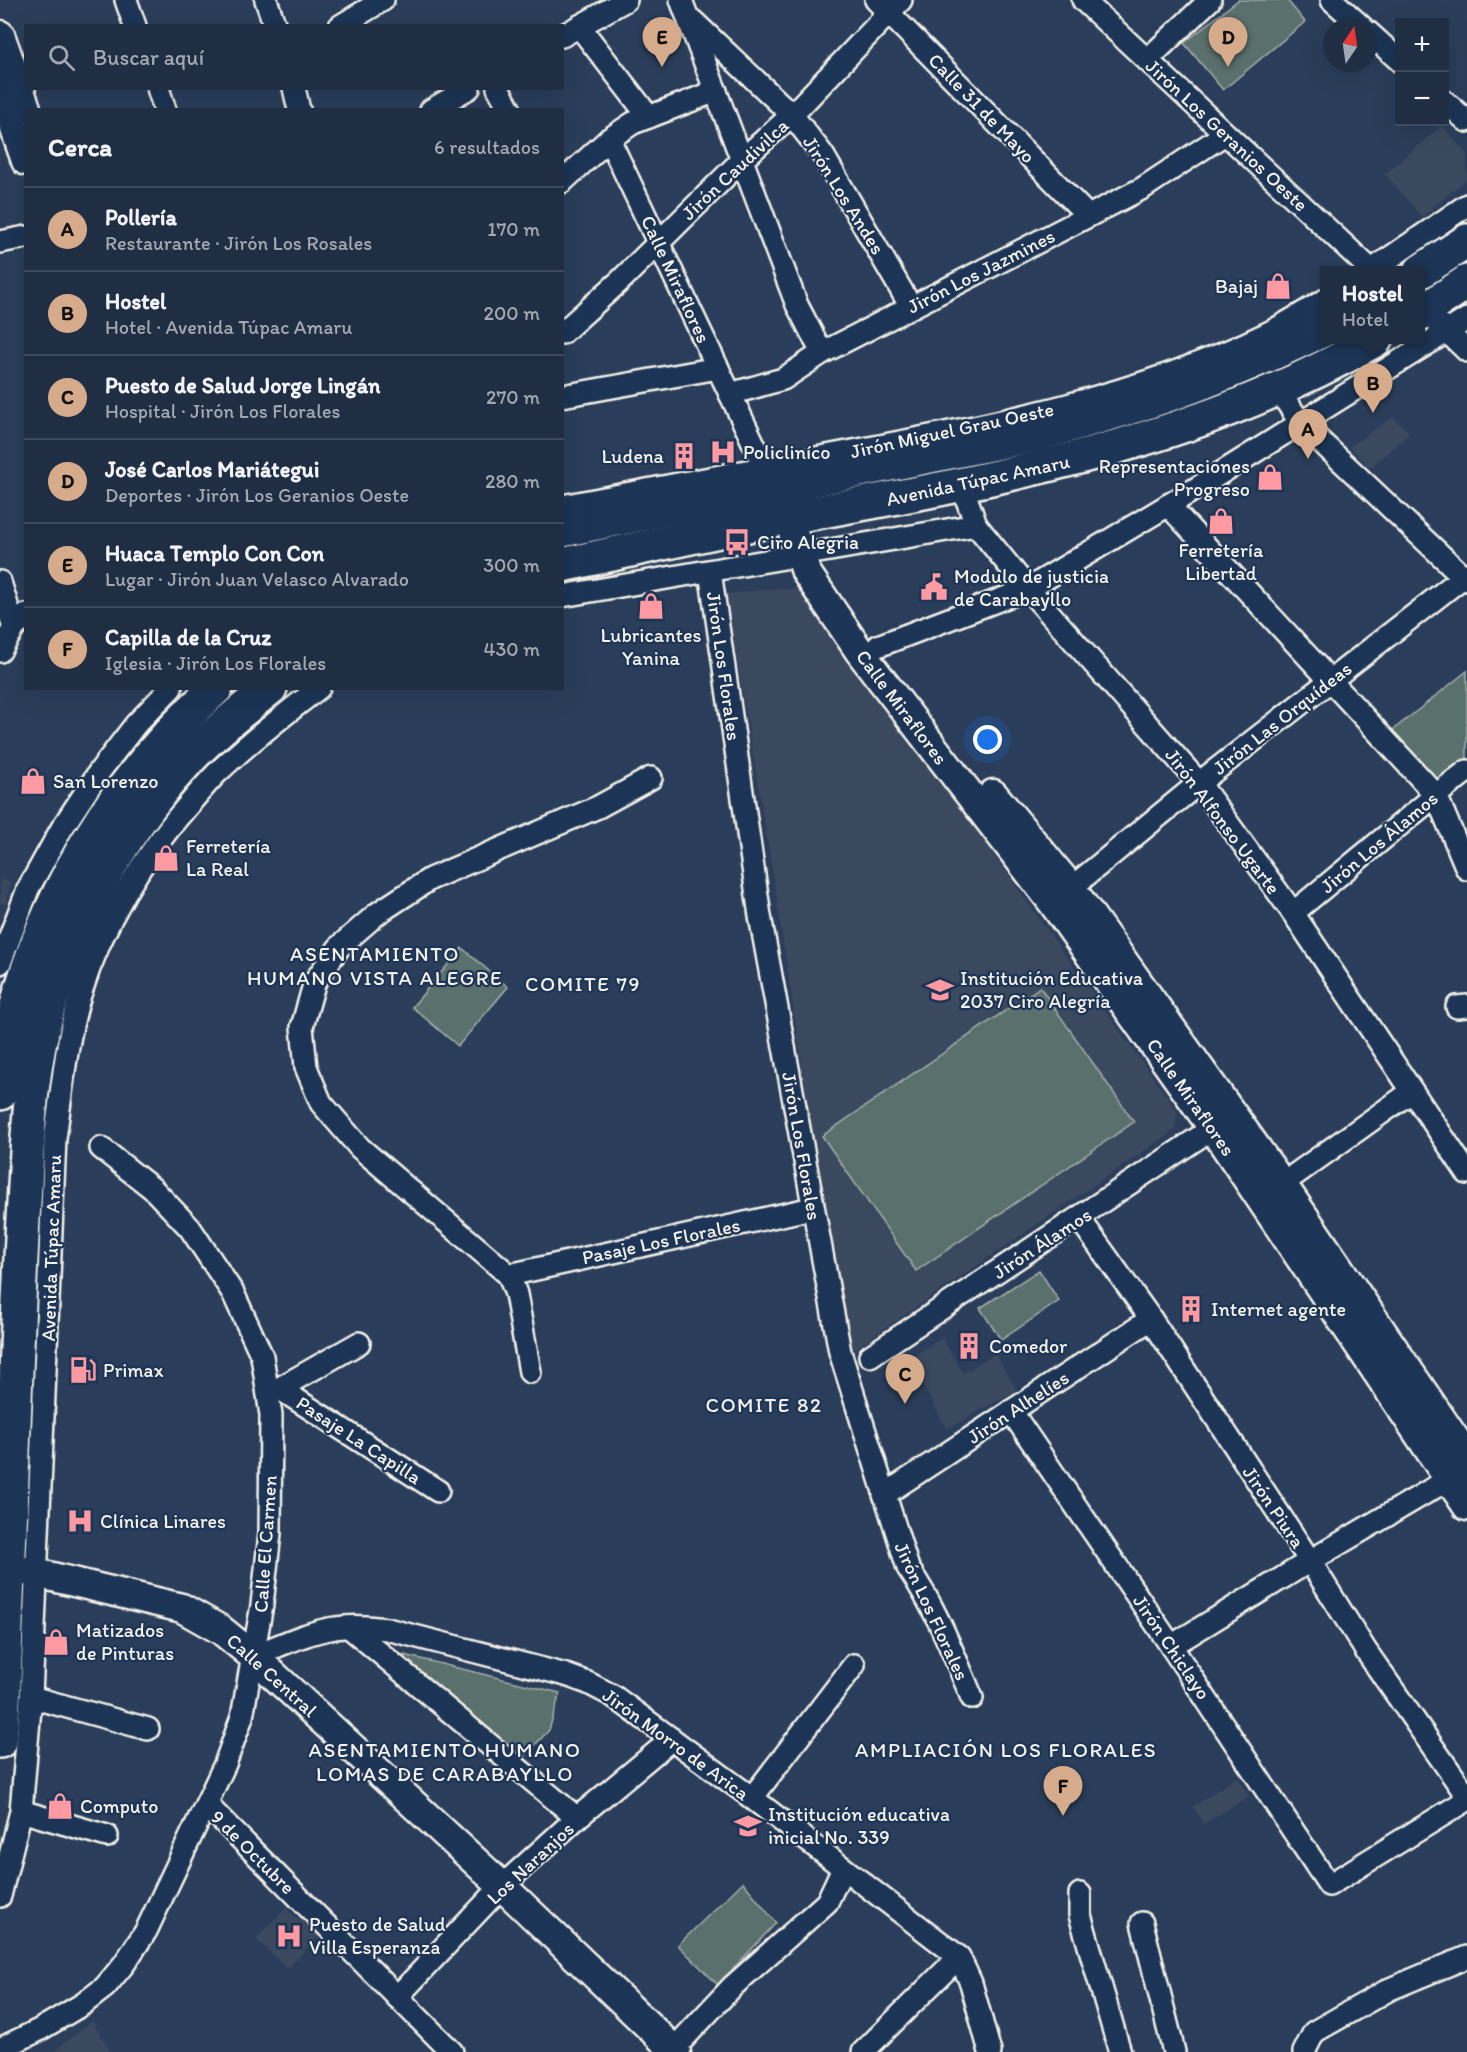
<!DOCTYPE html>
<html lang="es">
<head>
<meta charset="utf-8">
<style>
	:root { --surface:#202e44; --page:#28364b; --text:#f1f3f6; --muted:#a2a8b2; --line:#3d4a5d; --accent:#d6ab8b }
	body { margin:0; font-family:Itim,sans-serif; background:var(--page); color:var(--text) }
	.controls { position:absolute; right:18px; top:18px; display:grid; overflow:hidden; border-radius:0px; box-shadow:0 6px 24px #0002 }
	.controls button { width:54px; height:54px; display:grid; place-items:center; padding:0; border:0; border-bottom:2px solid var(--line); background:var(--surface); color:var(--text); font:30px sans-serif }
	.compass { position:absolute; left:1323px; top:18px; width:54px; height:54px; border-radius:50%; background:var(--surface); box-shadow:0 6px 24px #0002; rotate:13deg }
	.you { position:absolute; left:988px; top:740px; width:21px; height:21px; margin:-15px; border:4px solid #fff; border-radius:50%; background:#1a73e8; box-shadow:0 0 0 9px #1a73e833 }
	.badge { display:grid; place-items:center; width:39px; height:39px; border-radius:50%; background:var(--accent); color:#111; font-size:20px; font-weight:700 }
	.pin { position:absolute; translate:-50% -50px; filter:drop-shadow(0 2px 3px #0008) }
	.pin::after { content:''; position:absolute; top:32px; width:21px; height:18px; background:inherit; clip-path:polygon(0 0,100% 0,50% 100%) }
	.popup { position:absolute; left:1320px; top:266px; width:105px; height:78px; box-sizing:border-box; display:grid; place-content:center; border-radius:0px; background:var(--surface); filter:drop-shadow(0 2px 4px #0005); font-size:20px; white-space:nowrap; color:var(--muted) }
	.popup b { font-size:22px; color:var(--text) }
	.popup::after { content:''; position:absolute; left:50%; top:100%; margin-left:-12px; border:12px solid transparent; border-top-color:var(--surface) }
	.list { margin:0; padding:0; list-style:none }
	h2 { display:flex; justify-content:space-between; align-items:center; height:78px; margin:0; padding:0 24px; font-size:26px }
	h2 small { font-size:20px; font-weight:400; color:var(--muted) }
	.list li { display:grid; grid-template-columns:39px 1fr auto; gap:18px; align-items:center; box-sizing:border-box; height:84px; padding:0 24px; border-top:2px solid var(--line) }
	.list b { display:block; font-size:22px; white-space:nowrap }
	.list p { margin:0; font-size:20px; white-space:nowrap; color:var(--muted) }
	.list em { font-size:20px; font-style:normal; color:var(--muted) }
	.icon { flex:none; width:33px; height:33px; fill:none; stroke:currentColor; stroke-width:2; stroke-linecap:round; stroke-linejoin:round }
	.map { position:relative; flex:none; width:1467px; height:2052px; overflow:hidden }
	.search { position:absolute; background:var(--surface); box-shadow:0 6px 24px #0002; left:24px; top:24px; width:540px; height:66px; display:flex; align-items:center; gap:15px; box-sizing:border-box; padding:0 21px; border-radius:0px; color:var(--muted); font-size:22px }
	.panel { position:absolute; background:var(--surface); box-shadow:0 6px 24px #0002; left:24px; top:108px; width:540px; height:582px; border-radius:0px }
	.map>svg:first-child { display:block }
	.built { fill:#3a485f }
	.green { fill:#5a706c; stroke:#a7b0aa; stroke-width:1.5 }
	.lines { fill:none; stroke-linecap:round; stroke-linejoin:round }
	.street-casing { stroke:#f4f1e8; stroke-width:26 }
	.secondary-casing { stroke:#f4f1e8; stroke-width:33 }
	.highway-casing { stroke:#f4f1e8; stroke-width:38 }
	.street { stroke:#1d3557; stroke-width:21 }
	.secondary { stroke:#1d3557; stroke-width:28 }
	.highway { stroke:#1d3557; stroke-width:33 }
	.labels { text-anchor:middle; stroke-width:4.5; stroke-linejoin:round; paint-order:stroke }
	.street-label { font-size:20px; fill:#f4f1e8; stroke:#1d3557 }
	.poi-label { font-size:20px; fill:#f4f1e8; stroke:#1d3557; text-anchor:start }
	.neighbourhood-label { font-size:21px; letter-spacing:1.5px; fill:#f4f1e8; stroke:#1d3557 }
</style>
</head>
<body>
<div class="map">
<svg width="1467" height="2052" viewBox="0 0 1467 2052">
	<rect width="100%" height="100%" fill="#2a3e5b"/>
	<filter id="ink" filterUnits="userSpaceOnUse"><feTurbulence type="fractalNoise" baseFrequency=".0167" numOctaves="2"/><feDisplacementMap in="SourceGraphic" scale="12" xChannelSelector="R" yChannelSelector="G"/><feConvolveMatrix kernelMatrix="1 2 1 2 8 2 1 2 1" color-interpolation-filters="sRGB"/></filter>
	<g filter="url(#ink)">
		<g class="built">
			<polygon points="1442,125 1467,154 1467,179 1422,217 1385,174"/>
			<polygon points="1393,417 1410,433 1370,468 1349,447"/>
			<polygon points="802,587 1177,1111 1175,1130 855,1349 849,1349 815,1150 772,869 726,594 777,588 785,590"/>
			<polygon points="0,880 11,882 5,904 0,903"/>
			<polygon points="942,1338 963,1373 995,1354 1017,1390 947,1429 908,1359"/>
			<polygon points="1237,1777 1249,1796 1204,1824 1193,1807"/>
			<polygon points="286,1908 300,1921 304,1917 321,1934 287,1969 256,1939"/>
			<polygon points="92,2021 111,2052 53,2052"/>
		</g>
		<g class="green">
			<polygon points="1238,0 1287,0 1305,22 1223,90 1184,43"/>
			<polygon points="1467,671 1467,764 1437,787 1389,733"/>
			<polygon points="462,948 508,987 458,1046 412,1007"/>
			<polygon points="1040,987 1134,1122 916,1271 822,1136"/>
			<polygon points="1039,1270 1059,1301 1001,1340 980,1308"/>
			<polygon points="384,1650 560,1693 549,1730 520,1761"/>
			<polygon points="743,1882 776,1923 718,1985 678,1945"/>
		</g>
		<g class="lines">
			<defs>
				<g id="street">
					<polyline points="126,0 135,26"/>
					<polyline points="266,0 275,26"/>
					<polyline points="681,0 797,305 822,353"/>
					<polyline points="876,0 1088,216"/>
					<polyline points="1083,0 1371,270"/>
					<polyline points="1332,0 1362,27"/>
					<polyline points="693,21 792,115 823,155 911,307"/>
					<polyline points="340,26 383,0"/>
					<polyline points="579,26 649,117"/>
					<polyline points="1368,32 1400,61"/>
					<polyline points="562,36 626,0"/>
					<polyline points="1147,60 1210,0"/>
					<polyline points="158,88 165,110"/>
					<polyline points="294,88 299,110"/>
					<polyline points="498,88 510,110"/>
					<polyline points="1444,101 1467,121"/>
					<polyline points="431,110 469,88"/>
					<polyline points="609,139 771,480"/>
					<polyline points="562,182 609,139 633,123 716,91"/>
					<polyline points="0,242 26,237"/>
					<polyline points="1372,270 1467,205"/>
					<polyline points="1437,322 1467,351"/>
					<polyline points="562,333 621,280 743,159 792,115 901,0"/>
					<polyline points="1278,389 1300,422 1467,580"/>
					<polyline points="730,394 783,379 822,353 1143,188 1225,134"/>
					<polyline points="562,396 718,368"/>
					<polyline points="962,486 976,525 1028,589 1199,783 1293,913 1467,1173"/>
					<polyline points="1168,505 1436,795 1467,869"/>
					<path d="M562,506C659,488 756,470 853,451C991,425 1139,396 1266,334C1286,324 1306,311 1325,300"/>
					<path d="M710,571L760,916L840,1352L908,1568C936,1608 953,1653 972,1698"/>
					<polyline points="0,582 14,628"/>
					<polyline points="562,596 976,525"/>
					<polyline points="878,646 1028,589 1197,488 1467,319"/>
					<polyline points="0,651 14,628 26,615"/>
					<polyline points="1071,888 1199,783 1467,574"/>
					<polyline points="1293,913 1436,795 1467,771"/>
					<polyline points="0,963 28,889 62,828 99,772 136,724 171,688"/>
					<polyline points="1457,1007 1467,1006"/>
					<polyline points="1282,1184 1411,1092"/>
					<polyline points="1079,1218 1151,1319 1310,1561 1366,1651 1467,1796"/>
					<polyline points="509,1275 813,1208"/>
					<polyline points="870,1356 1213,1128"/>
					<polyline points="530,1372 516,1294 509,1275 360,1148 321,1103 306,1067 302,1027 315,981 340,946 378,913 430,879 598,807 651,778"/>
					<polyline points="280,1389 438,1491"/>
					<polyline points="271,1393 359,1343"/>
					<polyline points="1011,1411 1165,1637 1329,1885 1467,1800"/>
					<polyline points="884,1495 1151,1319"/>
					<polyline points="349,1627 577,1818"/>
					<polyline points="1171,1646 1310,1561 1449,1479 1467,1473"/>
					<path d="M253,1656C279,1646 307,1632 335,1628C352,1625 370,1627 387,1629L566,1675L588,1683L613,1696L752,1798L959,1957L971,1983L990,2052"/>
					<polyline points="31,1697 148,1729"/>
					<polyline points="752,1798 854,1665"/>
					<polyline points="207,1805 452,2052"/>
					<polyline points="21,1811 107,1836"/>
					<polyline points="1080,1894 1080,1915 1120,2052"/>
					<path d="M0,1896L21,1811L31,1697L55,1138C62,1091 66,1040 80,995C103,921 145,853 196,796C204,787 212,777 221,769C252,740 285,714 319,688"/>
					<polyline points="1142,1923 1174,2052"/>
					<polyline points="397,1997 502,1886 577,1818 672,1739"/>
					<polyline points="0,2049 39,2030 83,2004 105,1987 124,1964 146,1931 225,1764 242,1717 262,1605 270,1533 271,1415 262,1356 233,1293 190,1228 153,1189 101,1148"/>
					<polyline points="671,2052 733,1986 827,1902 843,1868"/>
					<polyline points="863,2052 959,1957"/>
					<polyline points="1304,2052 1314,2032 1390,1989 1467,1957"/>
				</g>
				<g id="secondary">
					<polyline points="0,35 26,108"/>
					<polyline points="0,86 26,161"/>
					<polyline points="788,517 806,572 860,652 1053,903 1213,1128 1467,1506"/>
					<polyline points="993,794 1071,888 1282,1184 1467,1457"/>
					<polyline points="0,1567 36,1573 182,1608 221,1630 253,1656 502,1886 676,2052"/>
				</g>
				<g id="highway">
					<polyline points="1421,271 1467,241"/>
					<polyline points="1421,313 1467,282"/>
					<path d="M562,530L1035,435C1094,418 1154,402 1211,379C1250,364 1287,347 1325,329"/>
					<path d="M562,565C638,549 713,531 789,517C994,480 1192,445 1375,340"/>
					<path d="M0,1093C18,937 99,792 216,688"/>
					<path d="M0,1741C5,1694 5,1647 7,1599C13,1472 16,1345 23,1219C28,1146 28,1069 51,999C78,915 122,833 181,768C207,738 239,713 270,688"/>
				</g>
			</defs>
			<use href="#street" class="street-casing"/>
			<use href="#secondary" class="secondary-casing"/>
			<use href="#highway" class="highway-casing"/>
			<use href="#street" class="street"/>
			<use href="#secondary" class="secondary"/>
			<use href="#highway" class="highway"/>
		</g>
	</g>
	<defs>
		<symbol id="shop-bare" viewBox="-9 -9 18 18"><path d="M-5-2.5h2.3a2.7 3.5 0 0 1 5.4 0H5L5.5 6h-11ZM-1.5-2.5h3a1.5 2.3 0 0 0-3 0Z" fill="#ff9aa2" stroke="#1d3557" stroke-width="2.5" paint-order="stroke"/></symbol>
		<symbol id="hospital-bare" viewBox="-9 -9 18 18"><path d="M-5-5h3v3.5h4V-5h3V5h-3V1.5h-4V5h-3Z" fill="#ff9aa2" stroke="#1d3557" stroke-width="2.5" paint-order="stroke"/></symbol>
		<symbol id="building-bare" viewBox="-9 -9 18 18"><path d="M-4-6H4V6H1V3H-1V6H-4ZM-2.5-4.3h1.7v1.8h-1.7ZM.8-4.3h1.7v1.8H.8ZM-2.5-1h1.7V.8h-1.7ZM.8-1h1.7V.8H.8Z" fill="#ff9aa2" stroke="#1d3557" stroke-width="2.5" paint-order="stroke"/></symbol>
		<symbol id="bus-bare" viewBox="-9 -9 18 18"><path d="M-5-6H5V4H4V6H2V4H-2V6H-4V4H-5ZM-3.5-4V0h7V-4ZM-3.5 1.2v1.5H-2V1.2ZM2 1.2v1.5H3.5V1.2Z" fill="#ff9aa2" stroke="#1d3557" stroke-width="2.5" paint-order="stroke"/></symbol>
		<symbol id="civic-bare" viewBox="-9 -9 18 18"><path d="M-.6-6.5H3V-4.5H.6V-3L4-1V1h2V6H-6V1h2V-1L-.6-3ZM-1.2 2.5V6h2.4V2.5Z" fill="#ff9aa2" stroke="#1d3557" stroke-width="2.5" paint-order="stroke"/></symbol>
		<symbol id="school-bare" viewBox="-9 -9 18 18"><path d="M0-5L7-2L0 1L-7-2ZM-4 1L0 2.5L4 1V4Q0 6-4 4Z" fill="#ff9aa2" stroke="#1d3557" stroke-width="2.5" paint-order="stroke"/></symbol>
		<symbol id="fuel-bare" viewBox="-9 -9 18 18"><path d="M-5.5-6h7V0h2V4h1.3V-2.5L3-4.5l.8-.8L6-3V5H2.5V1h-1V6h-7ZM-4.2-4.7v3.2H.2V-4.7Z" fill="#ff9aa2" stroke="#1d3557" stroke-width="2.5" paint-order="stroke"/></symbol>
	</defs>
	<g fill-rule="evenodd">
		<use href="#shop-bare" x="1259" y="267" width="38" height="38"/>
		<use href="#hospital-bare" x="704" y="433" width="38" height="38"/>
		<use href="#building-bare" x="665" y="437" width="38" height="38"/>
		<use href="#shop-bare" x="1251" y="458" width="38" height="38"/>
		<use href="#shop-bare" x="1202" y="502" width="38" height="38"/>
		<use href="#bus-bare" x="718" y="523" width="38" height="38"/>
		<use href="#civic-bare" x="915" y="568" width="38" height="38"/>
		<use href="#shop-bare" x="632" y="587" width="38" height="38"/>
		<use href="#shop-bare" x="14" y="762" width="38" height="38"/>
		<use href="#shop-bare" x="147" y="839" width="38" height="38"/>
		<use href="#school-bare" x="921" y="971" width="38" height="38"/>
		<use href="#building-bare" x="1172" y="1290" width="38" height="38"/>
		<use href="#building-bare" x="950" y="1327" width="38" height="38"/>
		<use href="#fuel-bare" x="64" y="1351" width="38" height="38"/>
		<use href="#hospital-bare" x="61" y="1502" width="38" height="38"/>
		<use href="#shop-bare" x="37" y="1623" width="38" height="38"/>
		<use href="#shop-bare" x="41" y="1787" width="38" height="38"/>
		<use href="#school-bare" x="729" y="1807" width="38" height="38"/>
		<use href="#hospital-bare" x="270" y="1917" width="38" height="38"/>
	</g>
	<g class="labels">
		<g class="street-label">
			<text transform="translate(982 108) rotate(46)" y="7">Calle 31 de Mayo</text>
			<text transform="translate(1227 135) rotate(43)" y="7">Jirón Los Geranios Oeste</text>
			<text transform="translate(735 169) rotate(-43)" y="7">Jirón Caudivilca</text>
			<text transform="translate(844 195) rotate(58)" y="7">Jirón Los Andes</text>
			<text transform="translate(981 271) rotate(-27)" y="7">Jirón Los Jazmines</text>
			<text transform="translate(676 279) rotate(65)" y="7">Calle Miraflores</text>
			<text transform="translate(952 430) rotate(-12)" y="7">Jirón Miguel Grau Oeste</text>
			<text transform="translate(978 480) rotate(-12)" y="7">Avenida Túpac Amaru</text>
			<text transform="translate(724 666) rotate(82)" y="7">Jirón Los Florales</text>
			<text transform="translate(902 707) rotate(53)" y="7">Calle Miraflores</text>
			<text transform="translate(1282 718) rotate(-38)" y="7">Jirón Las Orquídeas</text>
			<text transform="translate(1223 821) rotate(53)" y="7">Jirón Alfonso Ugarte</text>
			<text transform="translate(1379 842) rotate(-40)" y="7">Jirón Los Álamos</text>
			<text transform="translate(1191 1097) rotate(55)" y="7">Calle Miraflores</text>
			<text transform="translate(802 1146) rotate(80)" y="7">Jirón Los Florales</text>
			<text transform="translate(661 1241) rotate(-12)" y="7">Pasaje Los Florales</text>
			<text transform="translate(1042 1243) rotate(-33)" y="7">Jirón Álamos</text>
			<text transform="translate(51 1248) rotate(-88)" y="7">Avenida Túpac Amaru</text>
			<text transform="translate(1018 1407) rotate(-33)" y="7">Jirón Alhelíes</text>
			<text transform="translate(359 1440) rotate(33)" y="7">Pasaje La Capilla</text>
			<text transform="translate(1274 1507) rotate(56)" y="7">Jirón Piura</text>
			<text transform="translate(265 1544) rotate(-86)" y="7">Calle El Carmen</text>
			<text transform="translate(932 1611) rotate(65)" y="7">Jirón Los Florales</text>
			<text transform="translate(1172 1647) rotate(56)" y="7">Jirón Chiclayo</text>
			<text transform="translate(272 1675) rotate(42)" y="7">Calle Central</text>
			<text transform="translate(676 1744) rotate(36)" y="7">Jirón Morro de Arica</text>
			<text transform="translate(253 1852) rotate(45)" y="7">9 de Octubre</text>
			<text transform="translate(530 1863) rotate(-43)" y="7">Los Naranjos</text>
		</g>
		<g class="poi-label">
			<text x="1258" y="293" text-anchor="end">Bajaj</text>
			<text x="743" y="459">Policliníco</text>
			<text x="664" y="463" text-anchor="end">Ludena</text>
			<text x="1250" y="473" text-anchor="end">Representaciones<tspan x="1250" dy="23">Progreso</tspan></text>
			<text x="757" y="549">Ciro Alegria</text>
			<text x="1221" y="557" text-anchor="middle">Ferretería<tspan x="1221" dy="23">Libertad</tspan></text>
			<text x="954" y="583">Modulo de justicia<tspan x="954" dy="23">de Carabayllo</tspan></text>
			<text x="651" y="642" text-anchor="middle">Lubricantes<tspan x="651" dy="23">Yanina</tspan></text>
			<text x="53" y="788">San Lorenzo</text>
			<text x="186" y="853">Ferretería<tspan x="186" dy="23">La Real</tspan></text>
			<text x="960" y="985">Institución Educativa<tspan x="960" dy="23">2037 Ciro Alegría</tspan></text>
			<text x="1211" y="1316">Internet agente</text>
			<text x="989" y="1353">Comedor</text>
			<text x="103" y="1377">Primax</text>
			<text x="100" y="1528">Clínica Linares</text>
			<text x="76" y="1637">Matizados<tspan x="76" dy="23">de Pinturas</tspan></text>
			<text x="80" y="1813">Computo</text>
			<text x="768" y="1821">Institución educativa<tspan x="768" dy="23">inicial No. 339</tspan></text>
			<text x="309" y="1931">Puesto de Salud<tspan x="309" dy="23">Villa Esperanza</tspan></text>
		</g>
		<g class="neighbourhood-label">
			<text x="375" y="961">ASENTAMIENTO<tspan x="375" dy="24">HUMANO VISTA ALEGRE</tspan></text>
			<text x="583" y="991">COMITE 79</text>
			<text x="764" y="1412">COMITE 82</text>
			<text x="445" y="1757">ASENTAMIENTO HUMANO<tspan x="445" dy="24">LOMAS DE CARABAYLLO</tspan></text>
			<text x="1006" y="1757">AMPLIACIÓN LOS FLORALES</text>
		</g>
	</g>
</svg>
<div class="controls">
<button>+</button>
<button>−</button>
</div>
<svg class="compass" viewBox="-18 -18 36 36"><path d="M0-13l5 13h-10z" fill="#e53935"/><path d="M0 13l5-13h-10z" fill="#a2a8b2"/></svg>
<div class="you"></div>
<div class="pin badge" style="left:1308px;top:459px">A</div>
<div class="pin badge" style="left:1373px;top:413px">B</div>
<div class="popup"><b>Hostel</b>Hotel</div>
<div class="pin badge" style="left:905px;top:1404px">C</div>
<div class="pin badge" style="left:1228px;top:67px">D</div>
<div class="pin badge" style="left:662px;top:67px">E</div>
<div class="pin badge" style="left:1063px;top:1816px">F</div>
<div class="search"><svg class="icon" aria-label="search" viewBox="0 0 24 24"><circle cx="10" cy="10" r="6"/><path d="M15 15l6 6"/></svg>Buscar aquí</div>
<section class="panel">
<h2>Cerca<small>6 resultados</small></h2>
<ul class="list">
<li><span class="badge">A</span><div><b>Pollería</b><p>Restaurante · Jirón Los Rosales</p></div><em>170 m</em></li>
<li><span class="badge">B</span><div><b>Hostel</b><p>Hotel · Avenida Túpac Amaru</p></div><em>200 m</em></li>
<li><span class="badge">C</span><div><b>Puesto de Salud Jorge Lingán</b><p>Hospital · Jirón Los Florales</p></div><em>270 m</em></li>
<li><span class="badge">D</span><div><b>José Carlos Mariátegui</b><p>Deportes · Jirón Los Geranios Oeste</p></div><em>280 m</em></li>
<li><span class="badge">E</span><div><b>Huaca Templo Con Con</b><p>Lugar · Jirón Juan Velasco Alvarado</p></div><em>300 m</em></li>
<li><span class="badge">F</span><div><b>Capilla de la Cruz</b><p>Iglesia · Jirón Los Florales</p></div><em>430 m</em></li>
</ul>
</section>
</div>
</body>
</html>
